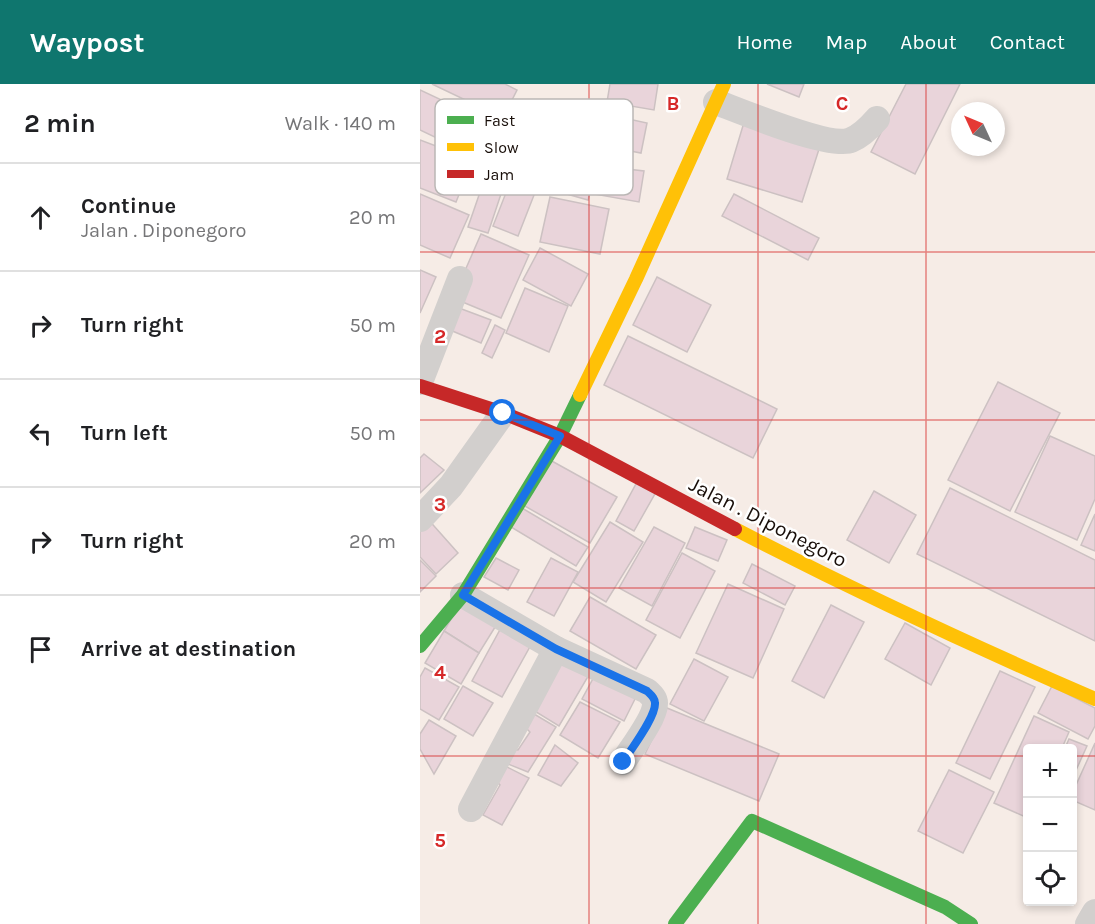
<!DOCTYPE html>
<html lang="en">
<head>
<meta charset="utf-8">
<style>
	:root { --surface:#fff; --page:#f6f6f6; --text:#202124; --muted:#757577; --line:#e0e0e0; --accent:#0f766e }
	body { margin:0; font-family:Karla,sans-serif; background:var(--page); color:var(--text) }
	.controls { position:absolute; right:18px; bottom:18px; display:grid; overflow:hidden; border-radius:6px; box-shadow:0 3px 9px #0003 }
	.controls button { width:54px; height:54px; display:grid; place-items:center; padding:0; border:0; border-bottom:2px solid var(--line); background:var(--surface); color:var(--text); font:30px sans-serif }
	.compass { position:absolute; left:531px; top:18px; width:54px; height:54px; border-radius:50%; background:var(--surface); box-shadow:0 3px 9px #0003; rotate:314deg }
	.stop { position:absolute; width:18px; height:18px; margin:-14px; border:4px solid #1a73e8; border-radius:50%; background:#fff }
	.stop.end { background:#1a73e8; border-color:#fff; box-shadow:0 2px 6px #0008 }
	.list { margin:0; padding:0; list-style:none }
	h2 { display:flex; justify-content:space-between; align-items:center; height:78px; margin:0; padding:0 24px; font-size:26px }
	h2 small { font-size:20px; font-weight:400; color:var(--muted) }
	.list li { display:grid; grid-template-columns:39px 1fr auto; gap:18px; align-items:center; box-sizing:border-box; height:108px; padding:0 24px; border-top:2px solid var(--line) }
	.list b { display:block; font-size:22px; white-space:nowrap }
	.list p { margin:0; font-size:20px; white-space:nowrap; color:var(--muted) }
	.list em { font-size:20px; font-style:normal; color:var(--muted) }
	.icon { flex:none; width:33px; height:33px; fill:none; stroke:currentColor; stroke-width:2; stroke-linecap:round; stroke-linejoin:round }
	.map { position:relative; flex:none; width:675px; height:840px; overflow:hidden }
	header { display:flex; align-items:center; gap:36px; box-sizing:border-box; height:84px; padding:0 30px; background:var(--accent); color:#fff }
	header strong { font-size:28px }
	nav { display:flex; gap:33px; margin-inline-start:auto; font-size:21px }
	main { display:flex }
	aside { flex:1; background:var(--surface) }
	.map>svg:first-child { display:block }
	.building { fill:#e9d4da; stroke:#ccc1c2; stroke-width:1.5 }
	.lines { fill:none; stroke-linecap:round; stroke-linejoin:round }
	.street { stroke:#d2cfcd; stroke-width:26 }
	.fast { stroke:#4caf50; stroke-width:14 }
	.slow { stroke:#ffc107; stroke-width:14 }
	.jam { stroke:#c62828; stroke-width:14 }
	.route { stroke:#1a73e8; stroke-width:8 }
	.grid { fill:none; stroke:#d62828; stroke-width:1.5; stroke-opacity:0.55 }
	.labels { text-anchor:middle; stroke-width:5; stroke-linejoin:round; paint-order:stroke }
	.street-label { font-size:21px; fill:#180e09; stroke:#fff }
	.key { fill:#fff; stroke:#bab7b5; stroke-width:1.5 }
	.key-label { font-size:16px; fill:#180e09 }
	.grid-label { font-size:20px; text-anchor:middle; font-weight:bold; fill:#d62828; stroke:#fff; stroke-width:5; stroke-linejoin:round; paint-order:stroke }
</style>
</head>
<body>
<header>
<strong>Waypost</strong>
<nav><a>Home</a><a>Map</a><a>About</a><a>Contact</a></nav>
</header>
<main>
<aside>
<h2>2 min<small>Walk · 140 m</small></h2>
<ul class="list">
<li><svg class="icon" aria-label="ahead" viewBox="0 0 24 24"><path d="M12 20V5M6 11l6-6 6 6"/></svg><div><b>Continue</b><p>Jalan . Diponegoro</p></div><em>20 m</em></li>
<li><svg class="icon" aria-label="right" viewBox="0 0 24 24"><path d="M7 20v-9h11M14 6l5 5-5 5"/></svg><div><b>Turn right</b></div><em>50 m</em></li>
<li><svg class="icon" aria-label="left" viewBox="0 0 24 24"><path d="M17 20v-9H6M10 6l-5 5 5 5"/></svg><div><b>Turn left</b></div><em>50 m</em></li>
<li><svg class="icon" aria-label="right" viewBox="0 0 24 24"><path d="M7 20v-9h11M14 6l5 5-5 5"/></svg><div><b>Turn right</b></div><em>20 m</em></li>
<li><svg class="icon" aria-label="arrive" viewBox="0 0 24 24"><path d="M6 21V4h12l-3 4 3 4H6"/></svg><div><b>Arrive at destination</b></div></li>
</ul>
</aside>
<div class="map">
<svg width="675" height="840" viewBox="0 0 675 840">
	<rect width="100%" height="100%" fill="#f6ece6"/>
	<g class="building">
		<polygon points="12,0 85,0 97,6 83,34"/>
		<polygon points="190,0 238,0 234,26 187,18"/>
		<polygon points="347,0 384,0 379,13"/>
		<polygon points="486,0 540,0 495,90 451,68"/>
		<polygon points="0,6 62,35 46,68 0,46"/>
		<polygon points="181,29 227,39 221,69 174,60"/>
		<polygon points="325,35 401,59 382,118 307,95"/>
		<polygon points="0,56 53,76 36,118 0,104"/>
		<polygon points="147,69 180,71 168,116 136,107"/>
		<polygon points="180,82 224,87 219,118 174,110"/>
		<polygon points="68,85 87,92 68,149 48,143"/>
		<polygon points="91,96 116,106 98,152 73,142"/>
		<polygon points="0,110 49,131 30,174 0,161"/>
		<polygon points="314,110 399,154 388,176 302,132"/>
		<polygon points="130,113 189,125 180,170 120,158"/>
		<polygon points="61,150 109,171 81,234 33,214"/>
		<polygon points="120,164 168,190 151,222 103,196"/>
		<polygon points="0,186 16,193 0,229"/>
		<polygon points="237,193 291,221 267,268 213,241"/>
		<polygon points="105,204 148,222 129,268 86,249"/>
		<polygon points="39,224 71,236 61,259 30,246"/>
		<polygon points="75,241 85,246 72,274 62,269"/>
		<polygon points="208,252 357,325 333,374 184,301"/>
		<polygon points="578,298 640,329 590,427 528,396"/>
		<polygon points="630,352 675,372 675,415 657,456 595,428"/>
		<polygon points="4,370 24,386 0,409 0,374"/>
		<polygon points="130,376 197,413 170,459 103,421"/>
		<polygon points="217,398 236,408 214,447 196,437"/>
		<polygon points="530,404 675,476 675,557 497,470"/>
		<polygon points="454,407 496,431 469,479 427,456"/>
		<polygon points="102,424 168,463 156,482 91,443"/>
		<polygon points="675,430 675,467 661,461"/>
		<polygon points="6,433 38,469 16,490 0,473 0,439"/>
		<polygon points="190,438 223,458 186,518 153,498"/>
		<polygon points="234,443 265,459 232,522 199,504"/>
		<polygon points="275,443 307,456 298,477 266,464"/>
		<polygon points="262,469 295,487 260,554 226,536"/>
		<polygon points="76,474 99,486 88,506 64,493"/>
		<polygon points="131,474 158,488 134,532 107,518"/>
		<polygon points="0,476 16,492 0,508"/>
		<polygon points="332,480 375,502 365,521 323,499"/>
		<polygon points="308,500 364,525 333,594 276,569"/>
		<polygon points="170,513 236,551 216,585 150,547"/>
		<polygon points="41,518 77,540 59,569 24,547"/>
		<polygon points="411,521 444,538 404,614 372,597"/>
		<polygon points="485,539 530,564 511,601 465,575"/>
		<polygon points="82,542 112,559 82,613 52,597"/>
		<polygon points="24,547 59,569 41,600 5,579"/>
		<polygon points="138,571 170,589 139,642 108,623"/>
		<polygon points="274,575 308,593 284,637 250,620"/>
		<polygon points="5,584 39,603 19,636 0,625 0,593"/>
		<polygon points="580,587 615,603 570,695 536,679"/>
		<polygon points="175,591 218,609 204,637 162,615"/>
		<polygon points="43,602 73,619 53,652 24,635"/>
		<polygon points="632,602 675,624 675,642 668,655 618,629"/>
		<polygon points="160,618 200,638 178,674 140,651"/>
		<polygon points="247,624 359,670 339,717 225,670"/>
		<polygon points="109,627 136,643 108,688 83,678 89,665 98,666 110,648 102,640"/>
		<polygon points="614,632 649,648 642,664 608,664 608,734 574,719"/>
		<polygon points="9,636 36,652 14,690 0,665 0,650"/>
		<polygon points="649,655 667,662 652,695 652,664 645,664"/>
		<polygon points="675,659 675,726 652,716 652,710"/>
		<polygon points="135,661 158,679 141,702 118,691"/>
		<polygon points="79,679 109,694 82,741 63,731 80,701 72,693"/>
		<polygon points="529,686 574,708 543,769 498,747"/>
	</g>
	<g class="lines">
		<g class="street">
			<path d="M296,18C320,27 411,65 431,56C441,52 450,43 457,35"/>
			<polyline points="0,298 40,195"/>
			<polyline points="0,435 31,402 83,329"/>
			<path d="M43,511L136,565L227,607C231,611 235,614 235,619C236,633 211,665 203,678"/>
			<polyline points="51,725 136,565"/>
			<polyline points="668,840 675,828"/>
		</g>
		<g class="fast">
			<polyline points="0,562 43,511 140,352 160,311"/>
			<polyline points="255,840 332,737 525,823 551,840"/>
		</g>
		<g class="slow">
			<polyline points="160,311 216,195 304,0"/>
			<path d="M315,445C433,506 553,562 675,615"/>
		</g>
		<polyline class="jam" points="0,302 83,329 140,352 315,445"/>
	</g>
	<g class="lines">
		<path class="route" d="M83,329L140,352L43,511L136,565L227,607C231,611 235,614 235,619C236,633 211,665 203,678"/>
	</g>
	<path class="grid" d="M169,0V840M338,0V840M506,0V840M0,168H675M0,336H675M0,504H675M0,672H608M652,672H675"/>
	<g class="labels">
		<g class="street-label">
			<text transform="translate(348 438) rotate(27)" y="7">Jalan . Diponegoro</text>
		</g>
	</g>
	<rect x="15" y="15" width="198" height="96" rx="9" class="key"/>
	<rect x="27" y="32" width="27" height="8" fill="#4caf50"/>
	<rect x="27" y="59" width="27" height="8" fill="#ffc107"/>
	<rect x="27" y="86" width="27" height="8" fill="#c62828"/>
	<g class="key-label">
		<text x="64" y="42">Fast</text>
		<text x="64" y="69">Slow</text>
		<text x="64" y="96">Jam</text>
	</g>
	<g class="grid-label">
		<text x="253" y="26">B</text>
		<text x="422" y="26">C</text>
		<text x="20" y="259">2</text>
		<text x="20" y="427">3</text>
		<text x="20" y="595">4</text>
		<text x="20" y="763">5</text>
	</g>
</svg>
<div class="controls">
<button>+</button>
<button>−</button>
<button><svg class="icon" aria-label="locate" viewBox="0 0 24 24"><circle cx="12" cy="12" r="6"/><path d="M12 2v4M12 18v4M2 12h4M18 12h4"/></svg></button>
</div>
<svg class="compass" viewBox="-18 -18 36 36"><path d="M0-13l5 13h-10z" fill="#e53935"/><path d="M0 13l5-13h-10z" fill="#757577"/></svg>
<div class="stop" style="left:83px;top:329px"></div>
<div class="stop end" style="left:203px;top:678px"></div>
</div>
</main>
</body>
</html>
